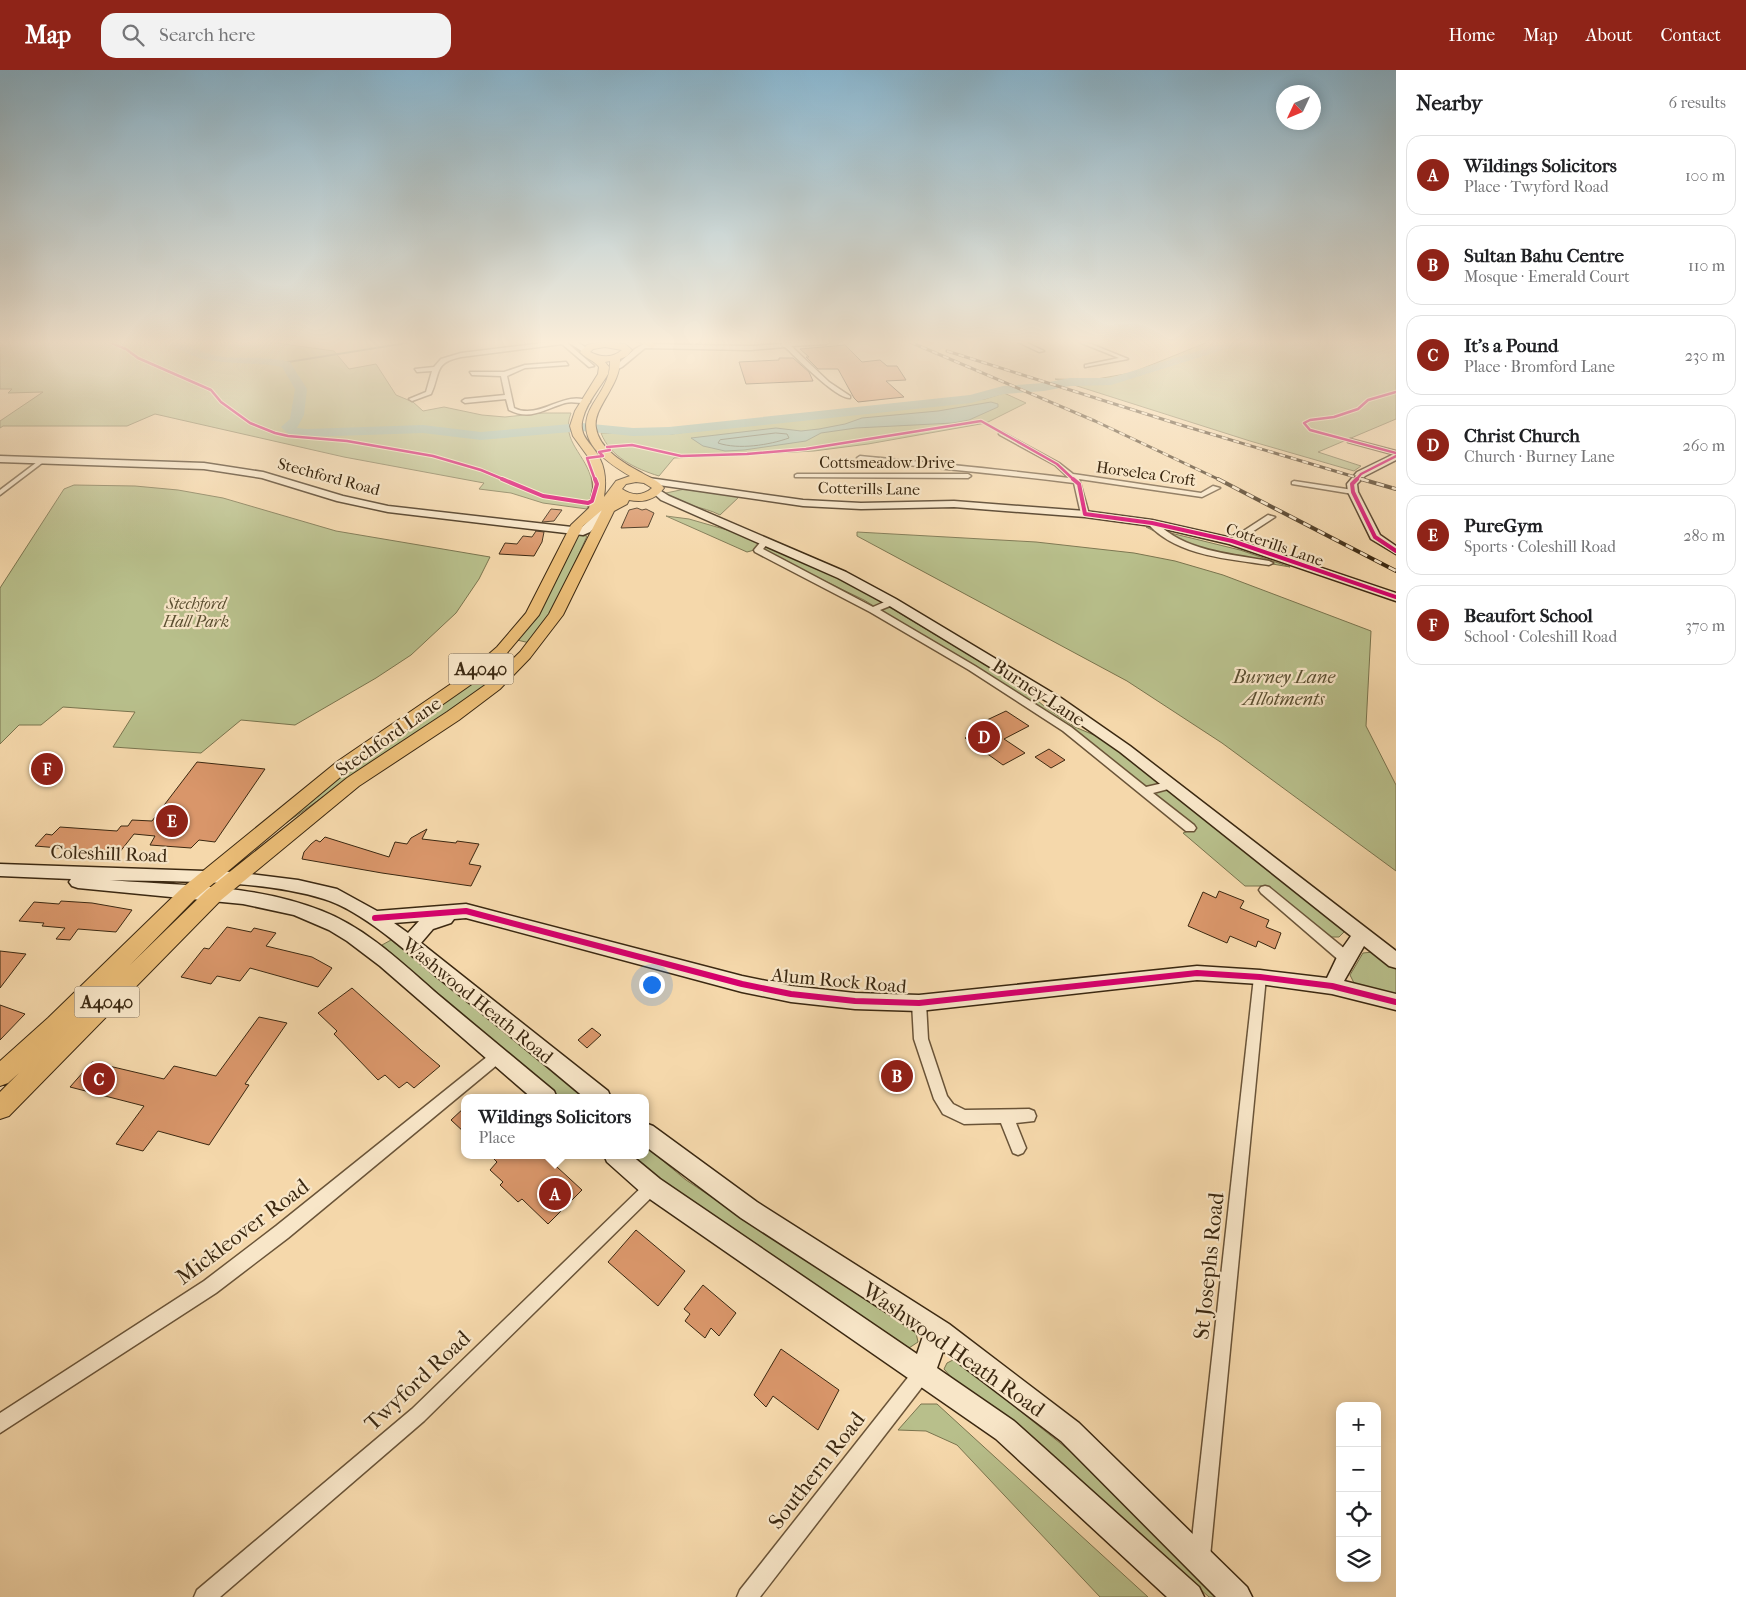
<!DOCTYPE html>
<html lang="en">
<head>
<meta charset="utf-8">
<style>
	:root { --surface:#fff; --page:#f2f2f2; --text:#202124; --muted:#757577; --line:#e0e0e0; --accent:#8f2418 }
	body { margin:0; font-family:"IM FELL French Canon",serif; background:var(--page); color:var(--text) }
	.controls { position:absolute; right:15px; bottom:15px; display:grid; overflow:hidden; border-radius:10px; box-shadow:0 2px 12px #0003 }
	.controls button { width:45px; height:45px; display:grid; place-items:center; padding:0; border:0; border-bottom:1px solid var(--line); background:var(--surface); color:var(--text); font:25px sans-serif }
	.compass { position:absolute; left:1276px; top:15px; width:45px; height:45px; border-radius:50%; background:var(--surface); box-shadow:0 2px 12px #0003; rotate:226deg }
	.you { position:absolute; left:651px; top:914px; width:18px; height:18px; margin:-12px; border:4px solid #fff; border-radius:50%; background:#1a73e8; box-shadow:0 0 0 8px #1a73e833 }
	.badge { display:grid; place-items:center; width:32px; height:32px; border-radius:50%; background:var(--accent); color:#fff; font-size:16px; font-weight:700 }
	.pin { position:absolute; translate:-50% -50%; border:2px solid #fff; box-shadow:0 1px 5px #0006 }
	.popup { position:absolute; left:461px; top:1024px; width:188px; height:65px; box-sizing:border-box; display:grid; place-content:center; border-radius:10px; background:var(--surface); filter:drop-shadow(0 1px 4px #0005); font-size:16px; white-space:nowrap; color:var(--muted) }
	.popup b { font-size:19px; color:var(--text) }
	.popup::after { content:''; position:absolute; left:50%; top:100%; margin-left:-10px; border:10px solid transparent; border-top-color:var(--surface) }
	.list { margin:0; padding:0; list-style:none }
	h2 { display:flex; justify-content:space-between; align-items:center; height:65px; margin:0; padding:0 20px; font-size:21px }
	h2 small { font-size:16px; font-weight:400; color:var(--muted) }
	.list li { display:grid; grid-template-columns:32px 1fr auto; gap:15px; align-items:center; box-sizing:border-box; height:80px; margin:0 10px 10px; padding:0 10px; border:1px solid var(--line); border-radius:15px }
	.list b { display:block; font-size:19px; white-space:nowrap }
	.list p { margin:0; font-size:16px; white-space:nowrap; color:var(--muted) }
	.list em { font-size:16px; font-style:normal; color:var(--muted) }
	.icon { flex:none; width:28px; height:28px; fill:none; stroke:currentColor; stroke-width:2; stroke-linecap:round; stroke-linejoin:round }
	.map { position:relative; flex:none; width:1396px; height:1527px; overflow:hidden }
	header { display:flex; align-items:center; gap:30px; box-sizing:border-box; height:70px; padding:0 25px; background:var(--accent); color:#fff }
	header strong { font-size:24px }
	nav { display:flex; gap:28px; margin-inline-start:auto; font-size:18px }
	.search { width:350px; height:45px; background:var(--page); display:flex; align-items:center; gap:12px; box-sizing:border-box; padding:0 18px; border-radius:15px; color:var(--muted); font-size:19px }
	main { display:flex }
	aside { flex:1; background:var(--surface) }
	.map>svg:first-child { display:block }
	.green { fill:#b8bf8b; stroke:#7a744e }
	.water { fill:#9cbaa9; stroke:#75806c }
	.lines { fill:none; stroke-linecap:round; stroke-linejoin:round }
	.shore { stroke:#6c715d; stroke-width:1 }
	.stream { stroke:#75806c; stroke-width:2 }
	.river { fill:#9cbaa9; fill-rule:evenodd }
	.building { fill:#d9966a; stroke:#3b2811 }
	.street-casing { stroke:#6a5438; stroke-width:3 }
	.secondary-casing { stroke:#3b2811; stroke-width:3 }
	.primary-casing { stroke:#3b2811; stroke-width:2 }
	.street { fill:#f8e6c8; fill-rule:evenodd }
	.secondary { fill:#f8e6c8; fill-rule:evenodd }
	.primary { fill:#eabc76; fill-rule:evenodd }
	.rail-far1-casing { stroke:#3b2811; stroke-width:3 }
	.rail-casing { stroke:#3b2811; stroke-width:4 }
	.rail-far1 { stroke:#f8e6c8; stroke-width:2; stroke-dasharray:6; stroke-linecap:butt }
	.rail { stroke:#f8e6c8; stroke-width:2.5; stroke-dasharray:8; stroke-linecap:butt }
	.cycleway-far2-casing { stroke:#f8e6c8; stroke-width:4.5 }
	.cycleway-far1-casing { stroke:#f8e6c8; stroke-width:6 }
	.cycleway-casing { stroke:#f8e6c8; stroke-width:9 }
	.cycleway-far2 { stroke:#d6006c; stroke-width:2.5 }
	.cycleway-far1 { stroke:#d6006c; stroke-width:4 }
	.cycleway { stroke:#d6006c; stroke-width:6 }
	.labels { text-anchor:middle; stroke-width:4.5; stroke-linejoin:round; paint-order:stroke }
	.far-street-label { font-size:16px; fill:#3b2811; stroke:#f8e6c8 }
	.far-park-label { font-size:16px; font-style:italic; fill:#5a4e30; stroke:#f8e6c8 }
	.shield { fill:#f8e6c8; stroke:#746148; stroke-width:1 }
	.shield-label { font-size:18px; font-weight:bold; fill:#3b2811 }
	.park-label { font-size:19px; font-style:italic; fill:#5a4e30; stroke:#f8e6c8 }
	.street-label { font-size:19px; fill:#3b2811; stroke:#f8e6c8 }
	.near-street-label { font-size:22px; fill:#3b2811; stroke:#f8e6c8 }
</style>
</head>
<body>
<header>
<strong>Map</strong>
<div class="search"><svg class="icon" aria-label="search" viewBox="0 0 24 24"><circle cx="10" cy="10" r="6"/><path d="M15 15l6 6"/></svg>Search here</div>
<nav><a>Home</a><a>Map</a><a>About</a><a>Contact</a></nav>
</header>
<main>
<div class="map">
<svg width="1396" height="1527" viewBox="0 0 1396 1527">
	<rect width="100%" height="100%" fill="#f5d8ab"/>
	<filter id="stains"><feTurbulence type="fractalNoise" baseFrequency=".004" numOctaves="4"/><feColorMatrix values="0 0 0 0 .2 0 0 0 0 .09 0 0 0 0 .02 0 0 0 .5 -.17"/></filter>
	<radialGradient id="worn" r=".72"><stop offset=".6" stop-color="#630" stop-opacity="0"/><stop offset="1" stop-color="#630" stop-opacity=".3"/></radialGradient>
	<g class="green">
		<path d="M0,272H269L334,281L349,299L376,294L396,325L413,332L423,341L444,337L482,345L505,347L544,343H571C560,372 587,384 592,412C594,420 589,431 587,439L543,433L511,423L479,419L484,413L344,387L155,344L127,356H3L0,358V351L43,322L8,323L12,319H0Z"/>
		<polygon points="1208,272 1396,272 1396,349 1318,382 1361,396 1354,401 1250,371 1055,309 1091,310 1131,303"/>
		<path d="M1004,323L1026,333L986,353L868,374L814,381L674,388L659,406C636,399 610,387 601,363L672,364L749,353L953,333L985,329Z"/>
		<polygon points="74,415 135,416 178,420 223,428 336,461 490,487 479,509 456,543 411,585 376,608 295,655 241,650 201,683 113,677 135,642 63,637 41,655 19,655 0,674 0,518 64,419"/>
		<path d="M685,419L739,427L720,445C703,436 681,436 666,425V423Z"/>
		<polygon points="666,446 689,449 741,464 851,514 1019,615 1044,636 1075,657 1101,668 1155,709 1345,861 1339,867 1330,867 1268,816 1245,816 1183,763 1196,758 1089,673 966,593 864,530 769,484 762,478 747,482"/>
		<polygon points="1146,457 1240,480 1290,497 1214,484 1174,471"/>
		<polygon points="857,462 1036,472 1134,483 1175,491 1223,505 1371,561 1366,656 1396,715 1396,801 1222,673 1127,611 857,466"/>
		<polygon points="577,465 587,466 552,544 530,573 517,570"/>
		<polygon points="508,589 512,591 481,621 354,705 279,758 341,704 498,592"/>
		<polygon points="391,870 585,1028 559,1028 382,875"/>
		<polygon points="1373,882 1396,898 1396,925 1354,913 1350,905 1363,883"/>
		<polygon points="645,1076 686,1110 916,1263 918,1272 909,1278 767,1186 659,1112 627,1085 645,1085"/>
		<polygon points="955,1289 1105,1409 1228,1527 1209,1527 1027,1365 951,1307 944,1299 947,1293"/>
		<polygon points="921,1334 937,1334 1148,1527 1100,1527 957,1375 926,1361 898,1360"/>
	</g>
	<polygon class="water" points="991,332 998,334 998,337 969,350 953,353 856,358 821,363 806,371 744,380 725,381 703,376 691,368 776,358 801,361 819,359 845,354 862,348 938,341"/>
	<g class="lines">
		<path class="shore" d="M776,363L787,364L789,368C769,375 739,380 718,373L720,370Z"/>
		<polyline class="stream" points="282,293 413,272"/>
		<path class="river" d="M168,272C188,272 203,285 224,287C246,289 267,286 290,292L307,319L304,345L297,358L307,359L423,355L481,362L582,353L633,358L669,357L970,325L1003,316L1044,313L1070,308H1110L1227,272H1243L1242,274L1111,315L1070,316L1044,321L1004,324L971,333L669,365L633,366L582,361L481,370L423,363L307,367L288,364L281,357L290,349L295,319L282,297C247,290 214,298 180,280C176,278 171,276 168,272Z"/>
	</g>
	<g class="building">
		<polygon points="845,275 862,292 880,290 887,296 897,296 906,310 886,311 904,327 858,332 854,328 838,299 818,299 806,287 809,287 800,279"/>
		<polygon points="779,288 793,288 809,302 813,311 746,314 739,292 779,290"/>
		<polygon points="637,438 642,440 646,439 654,443 648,457 621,458 629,440"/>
		<polygon points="551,439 562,440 554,451 542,452"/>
		<polygon points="536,461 544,462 542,472 534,486 499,484 505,473 517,474 523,466 532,467"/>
		<polygon points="1006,641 1029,656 1004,669 1025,683 1003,695 965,668 978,661 972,657"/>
		<polygon points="1049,679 1065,690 1051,698 1035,687"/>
		<polygon points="197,692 265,699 215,772 199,770 191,778 150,775 155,766 134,764 119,783 35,776 46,764 52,765 60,757 117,761 121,756 128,756 132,750 152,751"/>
		<polygon points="427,759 422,769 456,773 457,771 479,774 469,794 481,796 471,816 382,803 302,789 304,782 311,774 316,770 320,772 325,767 389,787 395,772 407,774 411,768"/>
		<polygon points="1219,821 1244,831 1240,838 1269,850 1266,857 1281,863 1275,879 1258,871 1256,877 1230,866 1227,873 1188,856 1203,822 1216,828"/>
		<polygon points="61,831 92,833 132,840 116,862 78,859 70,870 56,869 65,858 42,856 44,853 19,851 34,832 59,834"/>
		<polygon points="227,857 251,862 254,858 276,863 266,876 312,887 332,898 318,917 250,898 240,911 217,906 211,914 181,907 204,878 209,879"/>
		<polygon points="0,881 26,884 0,918"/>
		<polygon points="352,918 421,980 440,996 414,1018 407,1012 399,1018 385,1005 378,1010 334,964 337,961 318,943"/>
		<polygon points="0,935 25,944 0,970"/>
		<polygon points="259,947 287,953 245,1014 249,1015 209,1075 158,1061 143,1081 116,1074 144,1036 70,1017 92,992 164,1009 174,996 216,1006"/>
		<polygon points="592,958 601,965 587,978 578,970"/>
		<polygon points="465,1037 465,1063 451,1050"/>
		<polygon points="490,1085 544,1085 582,1120 548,1154 522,1129 518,1132 500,1115 503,1112 490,1100 497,1092"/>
		<polygon points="636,1160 685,1201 658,1236 608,1192"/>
		<polygon points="703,1215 736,1243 719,1266 711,1258 705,1268 685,1251 690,1244 684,1239"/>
		<polygon points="781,1279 839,1320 818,1360 773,1326 766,1337 754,1325"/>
	</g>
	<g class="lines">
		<defs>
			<g id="street">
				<path d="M551,272H566L594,296L589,297L562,274L461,287C433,293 441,303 431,324L412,331L409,329L426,322L432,301L417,302L415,299L434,297L441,289L461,283Z"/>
				<path d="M782,272L788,273L829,272L826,274L791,276L829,312L850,326V328C836,329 797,288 785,277L750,280L645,278L622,297L616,300L613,298L635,279L644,274L750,276L782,274Z"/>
				<polygon points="1018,272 1025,272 1044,281 1039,282"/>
				<polygon points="1079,272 1086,272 1128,289 1085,297 1085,295 1119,288"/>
				<path d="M566,292L568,295L525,298L507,306L514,338C540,351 565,318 590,332L589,333C581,334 573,331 565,333C545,339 530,351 509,340L506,329L465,333L462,331L465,329L505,325L501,306L472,305L470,302H504L525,295Z"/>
				<path d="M1002,362L1059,393L1073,404L1201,423L1213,416L1220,418L1202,427L1079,409L1089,444L1085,446L1081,444L1074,413C1003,404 931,398 860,390L857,388L860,386C930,393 1000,399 1069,408L1055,395L1000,365L999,364Z"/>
				<polygon points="1350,369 1396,381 1396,385 1348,372 1348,370"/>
				<polygon points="41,389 46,390 0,425 0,420"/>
				<polygon points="797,404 968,404 971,406 968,408 795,407 795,405"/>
				<polygon points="1294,411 1353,420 1357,422 1353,424 1292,414 1292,412"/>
				<polygon points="1268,445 1275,447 1235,473 1228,471"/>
				<path d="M1149,451H1155C1183,481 1230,484 1269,491L1273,493L1269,495C1229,489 1178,486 1149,455Z"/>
				<polygon points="763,469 770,471 763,479 873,537 889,530 895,530 895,534 880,540 975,596 1071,657 1146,717 1172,711 1176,713 1177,715 1176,717 1153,723 1194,755 1196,758 1194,761 1186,761 1063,661 969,600 870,542 755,482 754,480"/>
				<polygon points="1265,816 1269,817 1351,884 1352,888 1351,892 1346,893 1341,892 1261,823 1259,820 1261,817"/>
				<polygon points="1260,902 1265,903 1266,907 1210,1487 1207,1494 1200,1497 1193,1494 1190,1487 1254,907 1255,903"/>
				<polygon points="919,928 924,929 926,933 928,969 947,1026 953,1034 965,1040 1029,1039 1034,1041 1036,1046 1034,1051 1016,1053 1026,1078 1023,1083 1018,1085 1013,1083 1001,1053 964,1054 943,1044 934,1029 914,969 912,933 914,929"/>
				<polygon points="498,980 503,982 505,986 503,990 288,1168 216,1223 0,1363 0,1343 204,1211 276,1156 493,982"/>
				<polygon points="652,1110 657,1112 660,1117 657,1122 424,1351 220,1527 194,1527 197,1520 412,1339 647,1112"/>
				<polygon points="923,1293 929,1296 932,1302 929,1308 760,1527 737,1527 740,1520 917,1296"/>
			</g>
			<g id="secondary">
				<polygon points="568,272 577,272 590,280 583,282"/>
				<polygon points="1396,383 1396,390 1365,406 1357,414 1358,422 1380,465 1396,476 1396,484 1371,469 1348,422 1347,414 1357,402"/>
				<polygon points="0,386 204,393 263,402 343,426 388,436 581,458 598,442 609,436 614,439 590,462 583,465 388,442 337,431 262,408 204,399 0,392"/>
				<polygon points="649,408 803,430 861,433 954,431 1085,441 1152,450 1236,469 1396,523 1396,531 1229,474 1152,456 1085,447 954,437 861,439 803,436 645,413 645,409"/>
				<path d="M656,418L669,426L846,502L896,529L1061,628L1130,676L1396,881V898L1389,896L1364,876L1344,911L1396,924V940L1332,924L1260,914L1197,910L919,941L855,939L791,932L742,922L466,848L454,849L451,853L433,859L421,873L608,1021L611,1028H585C536,987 486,946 436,906C406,881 361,840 324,829C259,809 178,812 110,810C181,816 255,814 322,841C368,859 404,895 441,927C479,959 517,990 554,1021L557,1028H532L380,896L347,871L329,860L294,845L243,834L78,818L72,816L69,812L71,809L0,806V794L234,802L298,810L337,819L377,841L466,834L742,906L791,916L855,923L919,925L1197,896L1260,900L1327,908L1339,883L1351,866L1120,682L1051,634L888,535L838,508L661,430L651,421ZM419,851L408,863L394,853Z"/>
				<polygon points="645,1053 653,1056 757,1132 949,1254 1079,1353 1247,1517 1252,1527 1216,1527 1061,1371 943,1281 937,1298 1014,1351 1199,1517 1204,1527 1167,1527 996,1369 644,1125 607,1092 604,1085 631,1085 660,1109 917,1284 923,1266 741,1148 645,1076"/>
			</g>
			<g id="primary">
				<path d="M602,272L625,274L632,280L627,286L620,289C621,316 592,338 596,358C599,379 625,394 642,403C650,408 658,410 664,418C655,430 643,433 629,430L627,434L614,441L563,545L530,588L500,619L459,650L359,716L221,830L9,1046L0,1049V1022L19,1003L8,1013L0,1016V991L48,948L182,818L338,691L467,603L497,577L526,543L571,455L589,438L593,418L592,400L589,388L573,366L570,356L575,341L598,304L599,297C594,290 586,289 580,282L587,275ZM605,277L622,280C613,288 601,288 590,282L593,279ZM610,291C611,308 601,321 593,334C572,368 603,390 630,406L616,411L604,427C606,414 606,401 600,389C594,374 577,367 583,348C587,332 600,318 608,304L609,297L605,292ZM636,412L644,413L652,418C643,426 632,426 622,419L626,414ZM602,440L549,544L520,582L488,613L447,642L347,708L207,820L130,895L196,828L350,699L479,609L507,583L539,545L583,456Z"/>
				<polygon points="639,272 651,272 657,275 652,278"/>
			</g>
		</defs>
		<use href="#street" class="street-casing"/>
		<use href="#secondary" class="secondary-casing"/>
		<use href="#primary" class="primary-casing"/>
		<use href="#street" class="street"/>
		<use href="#secondary" class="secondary"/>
		<use href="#primary" class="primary"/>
		<defs>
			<g id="rail-far1">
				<polyline points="910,272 1095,351 1220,410"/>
				<polyline points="947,281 1181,355 1365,410"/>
			</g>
			<g id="rail">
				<polyline points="1218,409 1396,501"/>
				<polyline points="1361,409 1396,419"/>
			</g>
		</defs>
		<use href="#rail-far1" class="rail-far1-casing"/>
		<use href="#rail" class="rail-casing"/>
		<use href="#rail-far1" class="rail-far1"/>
		<use href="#rail" class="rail"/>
		<defs>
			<g id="cycleway-far2">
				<polyline points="109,272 126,279 138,288 211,320 221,332 250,353 275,363 288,366 347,371 433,386 481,400 505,410"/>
				<polyline points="1396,322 1368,330 1358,339 1334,347 1310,350 1304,353 1310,360 1396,383"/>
				<polyline points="607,377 632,375 681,386 747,384 806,379 981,351 1057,394 1074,410"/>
				<polyline points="595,410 587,388 603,386 599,382 610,380"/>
				<polyline points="1356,410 1361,404 1396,386"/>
			</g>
			<g id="cycleway-far1">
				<polyline points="502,409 543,426 588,433 592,431 597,414 595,409"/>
				<polyline points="1073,409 1079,414 1085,444 1152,453 1232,471 1396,527"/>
				<polyline points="1357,409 1352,414 1353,422 1375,467 1396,481"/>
			</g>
			<polyline id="cycleway" points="375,848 466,841 742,914 791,924 855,931 919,933 1197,903 1260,907 1332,916 1396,932"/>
		</defs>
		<use href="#cycleway-far2" class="cycleway-far2-casing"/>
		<use href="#cycleway-far1" class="cycleway-far1-casing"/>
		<use href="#cycleway" class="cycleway-casing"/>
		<use href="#cycleway-far2" class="cycleway-far2"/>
		<use href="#cycleway-far1" class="cycleway-far1"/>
		<use href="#cycleway" class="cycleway"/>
	</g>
	<linearGradient id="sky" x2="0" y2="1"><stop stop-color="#89b6cf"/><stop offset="0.56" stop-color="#faedd9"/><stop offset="1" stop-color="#faedd9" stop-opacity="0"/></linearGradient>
	<rect width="1396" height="486" fill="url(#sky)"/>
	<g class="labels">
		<g class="far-street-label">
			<text x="887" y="398">Cottsmeadow Drive</text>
			<text transform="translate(1146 403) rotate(8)" y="6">Horselea Croft</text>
			<text transform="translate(329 406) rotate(15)" y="6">Stechford Road</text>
			<text transform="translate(869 418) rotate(1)" y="6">Cotterills Lane</text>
			<text transform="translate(1275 474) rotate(19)" y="6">Cotterills Lane</text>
		</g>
		<g class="far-park-label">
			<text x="196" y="539">Stechford<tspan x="196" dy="18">Hall Park</tspan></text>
		</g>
		<g class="shield">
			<rect x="448.5" y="583.5" width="65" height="31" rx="4"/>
			<rect x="74.5" y="916.5" width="65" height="31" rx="4"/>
		</g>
		<g class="shield-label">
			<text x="481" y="605">A4040</text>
			<text x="107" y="938">A4040</text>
		</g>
		<g class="park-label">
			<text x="1284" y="613">Burney Lane<tspan x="1284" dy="22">Allotments</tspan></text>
		</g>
		<g class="street-label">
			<text transform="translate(1039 622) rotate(33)" y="7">Burney Lane</text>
			<text transform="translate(388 666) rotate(-35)" y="7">Stechford Lane</text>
			<text transform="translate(109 783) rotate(2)" y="7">Coleshill Road</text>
			<text transform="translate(839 910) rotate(5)" y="7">Alum Rock Road</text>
			<text transform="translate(478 930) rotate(39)" y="7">Washwood Heath Road</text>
		</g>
		<g class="near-street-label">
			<text transform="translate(242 1161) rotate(-37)" y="8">Mickleover Road</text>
			<text transform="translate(1208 1196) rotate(-84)" y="8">St Josephs Road</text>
			<text transform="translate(954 1279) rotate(35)" y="8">Washwood Heath Road</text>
			<text transform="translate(417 1310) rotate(-43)" y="8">Twyford Road</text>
			<text transform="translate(816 1400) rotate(-52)" y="8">Southern Road</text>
		</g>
	</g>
	<rect width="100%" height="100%" filter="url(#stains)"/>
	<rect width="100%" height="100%" fill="url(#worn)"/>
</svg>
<div class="controls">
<button>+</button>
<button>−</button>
<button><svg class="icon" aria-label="locate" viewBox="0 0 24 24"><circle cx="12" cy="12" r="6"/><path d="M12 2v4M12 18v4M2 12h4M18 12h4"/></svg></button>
<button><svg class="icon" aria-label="layers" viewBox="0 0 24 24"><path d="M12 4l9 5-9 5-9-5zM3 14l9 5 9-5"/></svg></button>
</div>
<svg class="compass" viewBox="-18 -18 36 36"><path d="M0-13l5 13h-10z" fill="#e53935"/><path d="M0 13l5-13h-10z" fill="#757577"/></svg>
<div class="you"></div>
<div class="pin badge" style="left:555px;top:1124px">A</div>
<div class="popup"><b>Wildings Solicitors</b>Place</div>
<div class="pin badge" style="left:897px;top:1006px">B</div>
<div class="pin badge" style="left:99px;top:1009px">C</div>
<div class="pin badge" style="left:984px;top:667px">D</div>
<div class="pin badge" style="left:172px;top:751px">E</div>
<div class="pin badge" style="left:47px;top:699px">F</div>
</div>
<aside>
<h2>Nearby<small>6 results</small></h2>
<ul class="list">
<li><span class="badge">A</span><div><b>Wildings Solicitors</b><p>Place · Twyford Road</p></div><em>100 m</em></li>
<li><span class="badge">B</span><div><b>Sultan Bahu Centre</b><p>Mosque · Emerald Court</p></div><em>110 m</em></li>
<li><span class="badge">C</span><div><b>It's a Pound</b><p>Place · Bromford Lane</p></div><em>230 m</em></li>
<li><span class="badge">D</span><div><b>Christ Church</b><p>Church · Burney Lane</p></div><em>260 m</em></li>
<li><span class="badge">E</span><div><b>PureGym</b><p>Sports · Coleshill Road</p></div><em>280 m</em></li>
<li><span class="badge">F</span><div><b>Beaufort School</b><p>School · Coleshill Road</p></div><em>370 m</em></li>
</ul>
</aside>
</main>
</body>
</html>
